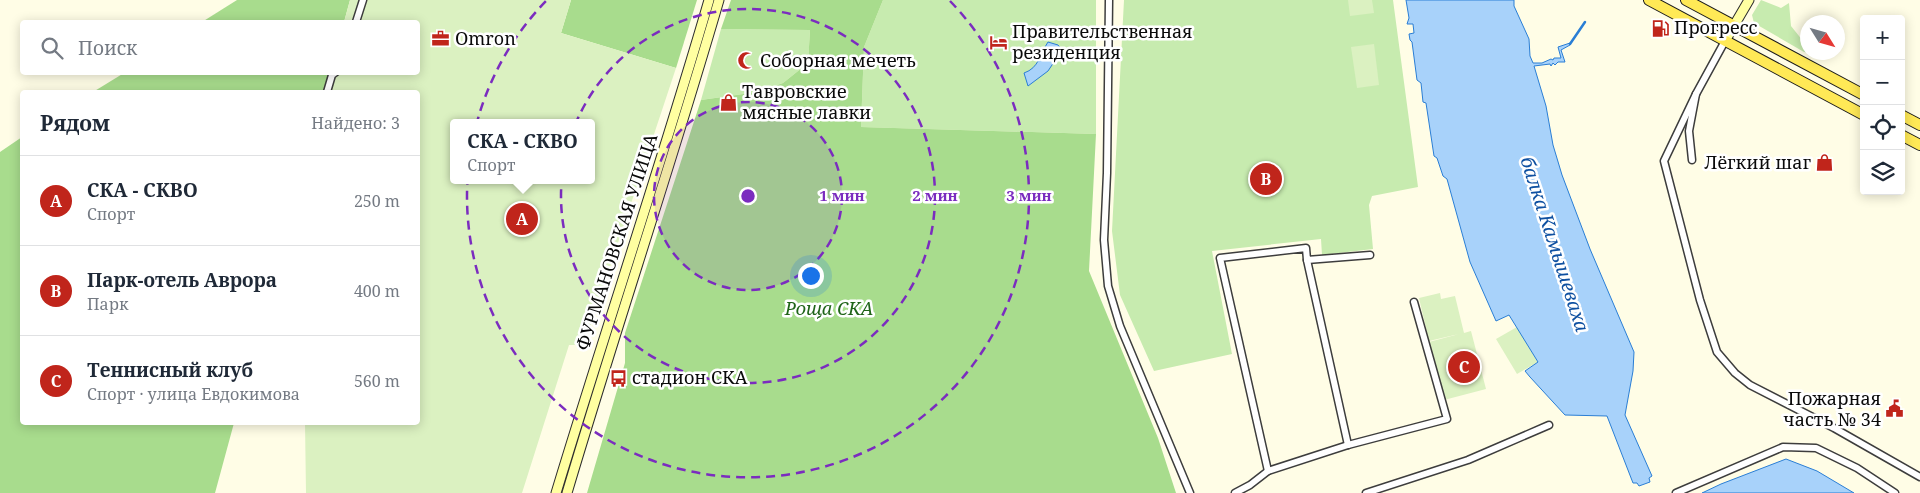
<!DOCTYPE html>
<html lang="ru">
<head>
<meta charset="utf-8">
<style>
	:root { --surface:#fff; --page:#f2f2f3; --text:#1f2937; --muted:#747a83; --line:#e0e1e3; --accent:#c0251b }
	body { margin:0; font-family:"Noto Serif",serif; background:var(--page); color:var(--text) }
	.controls { position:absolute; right:15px; top:15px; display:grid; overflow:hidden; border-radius:5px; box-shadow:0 2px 12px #0003 }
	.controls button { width:45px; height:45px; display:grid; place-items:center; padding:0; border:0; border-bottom:1px solid var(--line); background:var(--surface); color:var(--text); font:25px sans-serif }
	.compass { position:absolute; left:1800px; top:15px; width:45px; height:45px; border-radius:50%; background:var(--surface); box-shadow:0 2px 12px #0003; rotate:127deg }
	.you { position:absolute; left:810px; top:275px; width:18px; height:18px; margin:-12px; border:4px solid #fff; border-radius:50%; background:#1a73e8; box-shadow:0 0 0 8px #1a73e833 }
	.badge { display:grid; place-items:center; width:32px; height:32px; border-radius:50%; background:var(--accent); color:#fff; font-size:16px; font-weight:700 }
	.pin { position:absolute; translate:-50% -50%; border:2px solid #fff; box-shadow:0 1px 5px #0006 }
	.popup { position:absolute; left:450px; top:119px; width:145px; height:65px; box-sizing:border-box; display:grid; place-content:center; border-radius:5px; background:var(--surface); filter:drop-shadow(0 1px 4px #0005); font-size:16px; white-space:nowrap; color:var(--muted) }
	.popup b { font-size:19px; color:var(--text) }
	.popup::after { content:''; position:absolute; left:50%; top:100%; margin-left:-10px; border:10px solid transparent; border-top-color:var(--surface) }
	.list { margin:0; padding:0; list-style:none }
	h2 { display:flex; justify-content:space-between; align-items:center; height:65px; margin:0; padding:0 20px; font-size:21px }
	h2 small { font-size:16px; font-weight:400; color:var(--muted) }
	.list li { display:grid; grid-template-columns:32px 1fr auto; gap:15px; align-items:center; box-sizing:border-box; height:90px; padding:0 20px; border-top:1px solid var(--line) }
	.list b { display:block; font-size:19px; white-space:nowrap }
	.list p { margin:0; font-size:16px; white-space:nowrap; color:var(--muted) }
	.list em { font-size:16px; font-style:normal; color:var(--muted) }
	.icon { flex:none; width:28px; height:28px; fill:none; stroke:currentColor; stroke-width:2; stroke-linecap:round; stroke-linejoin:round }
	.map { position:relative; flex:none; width:1920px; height:493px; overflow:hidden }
	.search { position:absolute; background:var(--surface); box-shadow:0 2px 12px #0003; left:20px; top:20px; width:400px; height:55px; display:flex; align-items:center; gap:12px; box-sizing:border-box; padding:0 18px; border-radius:5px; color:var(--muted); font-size:19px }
	.panel { position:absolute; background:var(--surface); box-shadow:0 2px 12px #0003; left:20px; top:90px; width:400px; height:335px; border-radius:5px }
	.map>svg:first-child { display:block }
	.green { fill:#c7ebaf }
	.forest { fill:#a8dc8d }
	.pitch { fill:#dbf1c1; fill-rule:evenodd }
	.water { fill:#a8d2fa; stroke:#2a7ed5 }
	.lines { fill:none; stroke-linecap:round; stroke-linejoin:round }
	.stream { stroke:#2a7ed5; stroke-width:2.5 }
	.street-casing { stroke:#3d3d3d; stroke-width:9 }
	.secondary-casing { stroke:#2c2c2c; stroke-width:11 }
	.primary-casing { stroke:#1b1b1b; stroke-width:12 }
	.street { stroke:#fff; stroke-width:6 }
	.secondary { stroke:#ffffa1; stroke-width:9 }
	.primary { stroke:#ffe956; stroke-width:10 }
	.ring { fill:none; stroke:#7b2cbf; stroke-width:2.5; stroke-dasharray:9 6 }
	.labels { text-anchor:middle; stroke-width:5; stroke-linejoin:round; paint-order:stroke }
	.poi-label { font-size:18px; fill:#0a0a0a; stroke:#fff; text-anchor:start }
	.street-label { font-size:18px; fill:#0a0a0a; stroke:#fff }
	.park-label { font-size:18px; font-style:italic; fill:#1f6418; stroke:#fff }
	.water-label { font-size:19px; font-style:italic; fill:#0e50a1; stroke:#fff }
	.centre { fill:#7b2cbf; stroke:#fff; stroke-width:2.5 }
	.ring-label { font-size:15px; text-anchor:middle; font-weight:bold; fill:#7b2cbf; stroke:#fff; stroke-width:5; stroke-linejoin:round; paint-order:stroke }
</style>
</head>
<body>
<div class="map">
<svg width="1920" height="493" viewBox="0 0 1920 493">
	<rect width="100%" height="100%" fill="#fffde6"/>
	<g class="green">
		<polygon points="883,0 1096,0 1096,134 861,127 864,47"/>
		<polygon points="1124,0 1393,0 1418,187 1372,196 1369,205 1373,249 1322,255 1321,239 1212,251 1232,354 1154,371 1120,295 1112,231"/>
		<polygon points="1761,0 1781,8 1789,3 1791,26 1807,46 1808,52 1810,53 1804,52 1754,23 1752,15"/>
		<polygon points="721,29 810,30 808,63 783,83 757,92 701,100"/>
	</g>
	<g class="forest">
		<polygon points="237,0 350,0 344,22 202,22"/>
		<polygon points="571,0 697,0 676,68 561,33"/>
		<polygon points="731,0 883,0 864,47 861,127 1096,134 1089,271 1158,438 1176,493 587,493 625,363 625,333 701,100 757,92 783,83 808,63 810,30 721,29"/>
		<polygon points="124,73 330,73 325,92 93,92"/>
		<polygon points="22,137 22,422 234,423 215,493 0,493 0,152"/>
	</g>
	<g class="pitch">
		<path d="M350,0H571L561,33L676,68L584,345H569L522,493H306L305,423L418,422V92H325L330,73L418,72V22H344ZM453,123H591V180H453Z"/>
		<polygon points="1348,0 1372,0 1374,13 1350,16"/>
		<polygon points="1374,44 1379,85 1357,88 1351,47"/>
		<polygon points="1440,293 1441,299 1455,296 1464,333 1471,331 1486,389 1444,400 1429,342 1459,334 1429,341 1419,298"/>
		<polygon points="1517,327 1538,362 1517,374 1496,339"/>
	</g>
	<g class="water">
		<polygon points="1406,0 1514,0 1514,6 1529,39 1530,56 1533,63 1542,63 1551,59 1553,60 1554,58 1561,58 1558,47 1570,43 1570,45 1561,50 1565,62 1558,62 1555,65 1553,63 1551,66 1550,64 1534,66 1546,106 1553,145 1562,175 1590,249 1634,352 1633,371 1625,415 1652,476 1649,478 1650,482 1639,486 1637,483 1633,483 1607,416 1565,415 1530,377 1525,371 1538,362 1509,315 1496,321 1470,262 1447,179 1443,176 1437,158 1434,156 1426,103 1423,102 1421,83 1417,80 1412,42 1410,40 1409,34 1414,33 1413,24 1407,24 1409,18"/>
		<path d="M1048,42L1058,45L1062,50L1048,71L1028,86L1024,73C1039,68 1040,54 1048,42Z"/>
		<polygon points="1786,459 1817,471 1854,493 1702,493 1721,484"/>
	</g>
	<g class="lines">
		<polyline class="stream" points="1570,44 1585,22"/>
		<defs>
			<g id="street">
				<polyline points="1109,0 1107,173 1104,240 1108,286 1120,326 1190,493"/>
				<polyline points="356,22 363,0"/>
				<polyline points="327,92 332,75 336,72"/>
				<polyline points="1696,94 1664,161 1700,300 1717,352 1735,373 1750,385 1834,428 1920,477"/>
				<polyline points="1692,160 1689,131 1696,94 1725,41"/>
				<polyline points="1307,260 1348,445"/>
				<polyline points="1268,471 1220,258 1306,248 1307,260 1370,255"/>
				<polyline points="1235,493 1250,485 1268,471 1348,445 1447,419 1414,302"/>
				<polyline points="1366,493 1468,460 1549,425"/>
				<polyline points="1676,493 1783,447 1816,448 1857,468 1895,493"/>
			</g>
			<g id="secondary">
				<polyline points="1725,41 1749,0"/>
				<path d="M556,493C606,328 661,165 709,0"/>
				<path d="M567,493C616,328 671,165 719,0"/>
			</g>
			<g id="primary">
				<polyline points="1649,0 1864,115"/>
				<polyline points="1686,0 1864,95"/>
				<polyline points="1901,115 1920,125"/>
				<polyline points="1901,135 1920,145"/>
			</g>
		</defs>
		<use href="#street" class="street-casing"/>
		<use href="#secondary" class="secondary-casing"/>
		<use href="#primary" class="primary-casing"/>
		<use href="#street" class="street"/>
		<use href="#secondary" class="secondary"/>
		<use href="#primary" class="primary"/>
	</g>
	<circle cx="748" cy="196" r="94" fill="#7b2cbf" fill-opacity=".12"/>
	<g class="ring">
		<circle cx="748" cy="196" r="94"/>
		<circle cx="748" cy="196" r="187"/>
		<path d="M950 1A281 281 0 1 1 546 1"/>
	</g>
	<defs>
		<symbol id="fuel-bare" viewBox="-9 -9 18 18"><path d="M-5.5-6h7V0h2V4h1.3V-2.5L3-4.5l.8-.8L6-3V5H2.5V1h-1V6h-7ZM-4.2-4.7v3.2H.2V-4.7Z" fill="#c0251b" stroke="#fff" stroke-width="2.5" paint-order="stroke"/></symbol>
		<symbol id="office-bare" viewBox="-9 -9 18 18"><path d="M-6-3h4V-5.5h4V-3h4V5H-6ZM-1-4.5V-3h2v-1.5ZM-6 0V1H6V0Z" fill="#c0251b" stroke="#fff" stroke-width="2.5" paint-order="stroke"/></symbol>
		<symbol id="hotel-bare" viewBox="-9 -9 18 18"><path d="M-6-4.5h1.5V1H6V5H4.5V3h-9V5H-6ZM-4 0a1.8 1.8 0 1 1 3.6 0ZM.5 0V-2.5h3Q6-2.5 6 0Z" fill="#c0251b" stroke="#fff" stroke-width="2.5" paint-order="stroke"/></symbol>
		<symbol id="mosque-bare" viewBox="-9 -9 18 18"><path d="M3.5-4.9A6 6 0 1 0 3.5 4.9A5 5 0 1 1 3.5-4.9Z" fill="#c0251b" stroke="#fff" stroke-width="2.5" paint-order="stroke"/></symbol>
		<symbol id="shop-bare" viewBox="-9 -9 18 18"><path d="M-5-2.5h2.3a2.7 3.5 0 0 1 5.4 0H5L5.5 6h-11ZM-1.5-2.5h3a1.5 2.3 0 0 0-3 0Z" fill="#c0251b" stroke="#fff" stroke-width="2.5" paint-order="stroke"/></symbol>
		<symbol id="bus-bare" viewBox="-9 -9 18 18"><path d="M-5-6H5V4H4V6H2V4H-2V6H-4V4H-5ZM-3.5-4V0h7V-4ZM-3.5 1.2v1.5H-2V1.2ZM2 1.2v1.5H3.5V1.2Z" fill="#c0251b" stroke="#fff" stroke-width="2.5" paint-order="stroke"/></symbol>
		<symbol id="civic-bare" viewBox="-9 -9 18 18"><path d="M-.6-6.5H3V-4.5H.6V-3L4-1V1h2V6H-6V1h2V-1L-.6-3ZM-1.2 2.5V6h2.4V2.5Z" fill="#c0251b" stroke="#fff" stroke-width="2.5" paint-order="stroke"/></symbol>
	</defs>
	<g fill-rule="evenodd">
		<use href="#fuel-bare" x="1648" y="16" width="25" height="25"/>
		<use href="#office-bare" x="428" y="26" width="25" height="25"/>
		<use href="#hotel-bare" x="986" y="30" width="25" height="25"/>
		<use href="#mosque-bare" x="734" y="48" width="25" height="25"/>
		<use href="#shop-bare" x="716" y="90" width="25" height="25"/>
		<use href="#shop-bare" x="1812" y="150" width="25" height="25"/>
		<use href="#bus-bare" x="606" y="366" width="25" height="25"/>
		<use href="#civic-bare" x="1882" y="396" width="25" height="25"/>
	</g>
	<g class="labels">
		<g class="poi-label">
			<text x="1674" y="34">Прогресс</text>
			<text x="1012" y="38">Правительственная<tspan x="1012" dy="21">резиденция</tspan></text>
			<text x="455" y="45">Omron</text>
			<text x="760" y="67">Соборная мечеть</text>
			<text x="742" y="98">Тавровские<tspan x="742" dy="21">мясные лавки</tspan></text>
			<text x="1811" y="169" text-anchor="end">Лёгкий шаг</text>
			<text x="632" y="384">стадион СКА</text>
			<text x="1881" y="405" text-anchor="end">Пожарная<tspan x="1881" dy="21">часть № 34</tspan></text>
		</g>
		<g class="street-label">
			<text transform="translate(617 242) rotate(-72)" y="6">ФУРМАНОВСКАЯ УЛИЦА</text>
		</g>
		<g class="park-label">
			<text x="829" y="315">Роща СКА</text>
		</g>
		<g class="water-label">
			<text transform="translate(1555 244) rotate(72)" y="7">балка Камышеваха</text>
		</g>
	</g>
	<circle cx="748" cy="196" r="8" class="centre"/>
	<g class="ring-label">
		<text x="842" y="201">1 мин</text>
		<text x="935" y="201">2 мин</text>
		<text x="1029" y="201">3 мин</text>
	</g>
</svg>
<div class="controls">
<button>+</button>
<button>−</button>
<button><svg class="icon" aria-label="locate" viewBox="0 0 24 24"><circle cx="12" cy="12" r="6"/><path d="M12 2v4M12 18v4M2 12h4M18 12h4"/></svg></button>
<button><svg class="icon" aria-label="layers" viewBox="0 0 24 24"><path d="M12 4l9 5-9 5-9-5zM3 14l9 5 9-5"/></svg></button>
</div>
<svg class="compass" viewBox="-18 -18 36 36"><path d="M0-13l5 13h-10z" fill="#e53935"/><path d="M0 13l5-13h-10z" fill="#747a83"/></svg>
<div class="you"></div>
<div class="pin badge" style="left:522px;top:219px">A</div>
<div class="popup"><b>СКА - СКВО</b>Спорт</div>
<div class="pin badge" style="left:1266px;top:179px">B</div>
<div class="pin badge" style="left:1464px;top:367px">C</div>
<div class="search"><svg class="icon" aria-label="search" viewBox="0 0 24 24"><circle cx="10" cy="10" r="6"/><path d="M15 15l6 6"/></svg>Поиск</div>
<section class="panel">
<h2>Рядом<small>Найдено: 3</small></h2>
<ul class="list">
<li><span class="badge">A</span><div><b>СКА - СКВО</b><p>Спорт</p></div><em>250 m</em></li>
<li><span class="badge">B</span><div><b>Парк-отель Аврора</b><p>Парк</p></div><em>400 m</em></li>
<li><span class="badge">C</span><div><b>Теннисный клуб</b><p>Спорт · улица Евдокимова</p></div><em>560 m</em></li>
</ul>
</section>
</div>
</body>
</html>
